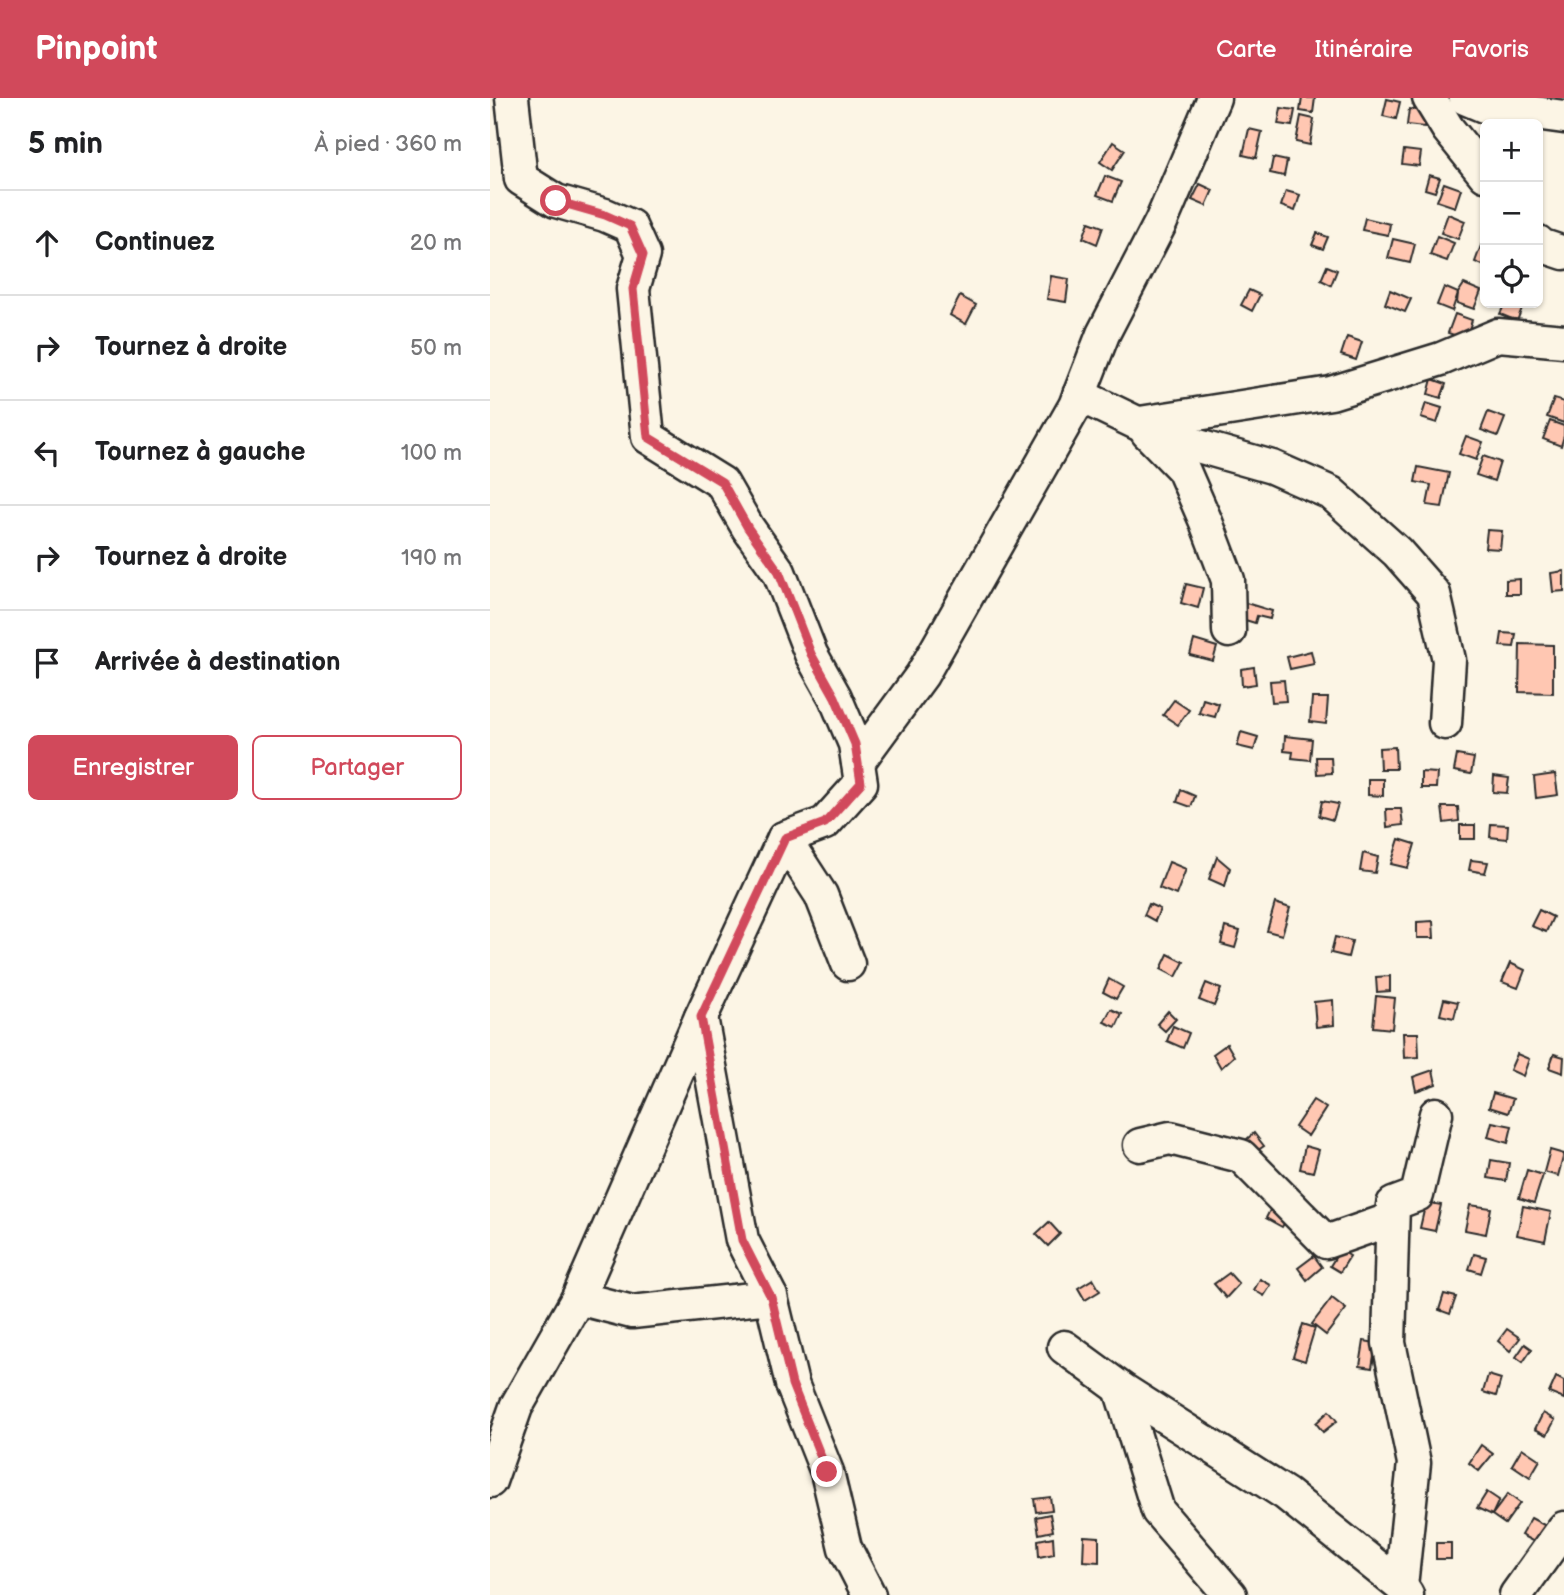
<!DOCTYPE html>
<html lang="fr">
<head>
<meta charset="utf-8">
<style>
	:root { --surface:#fff; --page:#f2f2f2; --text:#202124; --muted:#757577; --line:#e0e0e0; --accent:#d1495b }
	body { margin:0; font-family:"Balsamiq Sans",sans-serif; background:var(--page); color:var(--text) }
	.controls { position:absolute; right:21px; top:21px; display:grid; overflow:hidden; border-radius:10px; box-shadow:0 2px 5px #0004 }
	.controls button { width:63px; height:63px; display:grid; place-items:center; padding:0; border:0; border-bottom:2px solid var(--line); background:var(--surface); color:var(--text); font:35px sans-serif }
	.stop { position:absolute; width:21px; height:21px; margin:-16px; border:5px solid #d1495b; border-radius:50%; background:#fff }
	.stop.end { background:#d1495b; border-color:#fff; box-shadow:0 2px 7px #0008 }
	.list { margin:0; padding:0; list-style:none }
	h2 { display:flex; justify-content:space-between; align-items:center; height:91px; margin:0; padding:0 28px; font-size:30px }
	h2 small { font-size:23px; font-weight:400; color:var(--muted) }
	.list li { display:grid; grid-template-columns:46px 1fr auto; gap:21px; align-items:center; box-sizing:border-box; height:105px; padding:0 28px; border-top:2px solid var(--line) }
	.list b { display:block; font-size:26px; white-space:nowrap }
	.list em { font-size:23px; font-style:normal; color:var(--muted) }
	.actions { display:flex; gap:14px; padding:21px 28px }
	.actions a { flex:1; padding:16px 0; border:2px solid var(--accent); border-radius:10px; text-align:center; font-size:24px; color:var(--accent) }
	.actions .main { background:var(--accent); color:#fff }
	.icon { flex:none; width:38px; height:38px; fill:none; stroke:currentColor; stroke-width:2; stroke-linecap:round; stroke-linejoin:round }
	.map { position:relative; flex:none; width:1074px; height:1497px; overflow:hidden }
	header { display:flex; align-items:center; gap:42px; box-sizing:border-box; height:98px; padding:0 35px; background:var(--accent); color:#fff }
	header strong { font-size:33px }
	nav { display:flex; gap:38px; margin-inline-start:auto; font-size:24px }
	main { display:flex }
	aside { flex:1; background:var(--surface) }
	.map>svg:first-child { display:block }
	.building { fill:#ffc7b2; stroke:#2b2b2b; stroke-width:2 }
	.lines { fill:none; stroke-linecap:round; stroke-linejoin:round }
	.minor-casing { stroke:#2b2b2b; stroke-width:37 }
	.minor { stroke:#fcf5e5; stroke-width:32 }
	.route { stroke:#d1495b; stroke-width:9 }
</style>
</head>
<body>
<header>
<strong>Pinpoint</strong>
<nav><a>Carte</a><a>Itinéraire</a><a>Favoris</a></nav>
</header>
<main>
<aside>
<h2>5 min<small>À pied · 360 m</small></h2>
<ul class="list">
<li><svg class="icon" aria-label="ahead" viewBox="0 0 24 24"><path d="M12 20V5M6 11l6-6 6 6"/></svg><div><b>Continuez</b></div><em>20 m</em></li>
<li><svg class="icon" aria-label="right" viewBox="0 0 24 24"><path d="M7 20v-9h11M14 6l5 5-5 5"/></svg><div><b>Tournez à droite</b></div><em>50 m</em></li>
<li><svg class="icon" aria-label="left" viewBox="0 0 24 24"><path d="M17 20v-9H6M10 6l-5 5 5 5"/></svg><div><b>Tournez à gauche</b></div><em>100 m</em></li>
<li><svg class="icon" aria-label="right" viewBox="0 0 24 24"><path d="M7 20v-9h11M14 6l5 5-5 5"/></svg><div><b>Tournez à droite</b></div><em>190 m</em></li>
<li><svg class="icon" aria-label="arrive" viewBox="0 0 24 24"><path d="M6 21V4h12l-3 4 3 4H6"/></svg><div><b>Arrivée à destination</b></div></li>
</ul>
<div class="actions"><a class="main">Enregistrer</a><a>Partager</a></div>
</aside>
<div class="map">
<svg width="1074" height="1497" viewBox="0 0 1074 1497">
	<rect width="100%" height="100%" fill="#fcf5e5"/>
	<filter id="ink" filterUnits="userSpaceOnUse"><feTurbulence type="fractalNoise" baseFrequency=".0143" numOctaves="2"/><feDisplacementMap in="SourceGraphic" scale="14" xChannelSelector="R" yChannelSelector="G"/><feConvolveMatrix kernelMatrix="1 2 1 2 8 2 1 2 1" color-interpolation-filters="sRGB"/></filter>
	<g filter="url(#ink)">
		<g class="building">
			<polygon points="812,0 825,0 823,15 810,13"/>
			<polygon points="897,1 910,4 906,21 893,18"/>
			<polygon points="791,10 805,12 802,28 788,26"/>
			<polygon points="919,11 936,13 934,29 917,27"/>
			<polygon points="811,18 824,21 820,47 806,44"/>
			<polygon points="759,31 772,34 766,60 753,57"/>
			<polygon points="623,44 635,52 622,72 610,64"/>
			<polygon points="914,52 931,54 929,68 912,66"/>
			<polygon points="783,60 797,63 794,78 780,75"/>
			<polygon points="939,77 950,80 945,94 935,91"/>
			<polygon points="615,78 631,84 623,103 607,97"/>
			<polygon points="954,85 971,91 965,109 947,103"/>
			<polygon points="710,86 723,92 716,108 702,102"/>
			<polygon points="796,93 810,97 805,113 791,108"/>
			<polygon points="958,116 975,123 968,141 951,135"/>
			<polygon points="875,120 900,126 898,137 872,132"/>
			<polygon points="599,124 613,129 607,146 593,140"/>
			<polygon points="827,135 838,139 833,151 822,147"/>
			<polygon points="947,138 964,145 957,163 940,157"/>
			<polygon points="903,141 925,146 920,165 898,160"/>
			<polygon points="992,145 995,147 995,168 985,164"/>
			<polygon points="837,168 847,172 841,187 831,182"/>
			<polygon points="561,178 579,181 576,204 557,201"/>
			<polygon points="974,186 991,193 984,211 967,205 968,195"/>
			<polygon points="954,189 968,195 962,213 947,207"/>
			<polygon points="759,192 770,197 762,213 751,207"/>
			<polygon points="900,192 921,201 915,214 895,206"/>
			<polygon points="470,198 486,207 476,226 460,217"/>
			<polygon points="1015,205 1034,205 1027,223 1010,216"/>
			<polygon points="965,216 982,222 976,241 958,235"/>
			<polygon points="857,239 872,244 866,262 851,257"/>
			<polygon points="942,281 956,286 951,300 938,296"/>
			<polygon points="1064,301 1074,304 1074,325 1057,319"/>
			<polygon points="936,305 952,310 947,325 931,320"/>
			<polygon points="998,314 1015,320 1008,338 991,332"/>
			<polygon points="1060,323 1074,328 1074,338 1071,348 1053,341"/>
			<polygon points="976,338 993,344 986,362 969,356"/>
			<polygon points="993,358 1010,364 1004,383 986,377"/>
			<polygon points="928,369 959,375 952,409 937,407 941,387 925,384"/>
			<polygon points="997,432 1012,433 1010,451 995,450"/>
			<polygon points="1074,473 1074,493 1063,494 1061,475"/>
			<polygon points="1030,481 1030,496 1016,496 1016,482"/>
			<polygon points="696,486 713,490 708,510 691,505"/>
			<polygon points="756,505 782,513 780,521 767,518 765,525 752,521"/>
			<polygon points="1012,535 1026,536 1024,549 1010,548"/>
			<polygon points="704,542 727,549 723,563 700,557"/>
			<polygon points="1030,546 1063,547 1063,595 1029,594"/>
			<polygon points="821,553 824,566 800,571 797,559"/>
			<polygon points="764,569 766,586 752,588 751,571"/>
			<polygon points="794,582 796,603 782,604 780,583"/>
			<polygon points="822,600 838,600 836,626 820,624"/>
			<polygon points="713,601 729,606 725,619 709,615"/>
			<polygon points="684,602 699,612 688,627 673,617"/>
			<polygon points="751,634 768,639 764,652 747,648"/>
			<polygon points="795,638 822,641 820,662 802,660 803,654 794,653"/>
			<polygon points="905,649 906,671 890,671 889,650"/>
			<polygon points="967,657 984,660 981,676 964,673"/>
			<polygon points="826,659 841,659 842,675 827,676"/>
			<polygon points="931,674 947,675 946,690 931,690"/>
			<polygon points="1065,676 1068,697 1046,700 1044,679"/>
			<polygon points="1004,678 1019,680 1017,695 1003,694"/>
			<polygon points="878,681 893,681 893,698 878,697"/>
			<polygon points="691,692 705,698 701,709 687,704"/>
			<polygon points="832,703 848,706 843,722 829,718"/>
			<polygon points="952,709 968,709 969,723 954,725"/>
			<polygon points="896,711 911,711 913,727 897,729"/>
			<polygon points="1001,726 1018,727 1017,741 1000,739"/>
			<rect x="970" y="727" width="15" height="14"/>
			<polygon points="909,741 925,746 918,770 901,766"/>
			<polygon points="873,755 888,759 885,775 870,773"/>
			<polygon points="727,759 740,770 735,788 719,781"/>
			<polygon points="981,762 998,764 995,775 979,772"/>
			<polygon points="679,764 696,771 686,797 669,790"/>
			<polygon points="785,805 800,810 792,837 777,833"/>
			<polygon points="659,806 670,811 665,823 654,817"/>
			<polygon points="1049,812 1063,819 1056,834 1041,828"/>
			<polygon points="943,823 944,840 927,840 927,824"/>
			<polygon points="735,829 750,833 745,850 731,846"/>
			<polygon points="845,839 862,843 858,859 841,855"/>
			<polygon points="678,856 694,864 686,879 671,871"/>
			<polygon points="1020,865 1035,872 1028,890 1012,884"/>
			<polygon points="900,878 900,893 887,894 886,879"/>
			<polygon points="619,881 633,889 626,901 613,894"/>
			<polygon points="716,885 731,891 724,908 709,902"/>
			<polygon points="886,898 905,900 902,931 883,929"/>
			<polygon points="954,901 968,904 964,920 950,917"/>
			<polygon points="843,902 844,927 826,929 824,904"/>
			<polygon points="621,911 632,916 626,929 614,924"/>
			<polygon points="678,913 686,921 675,933 667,926"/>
			<polygon points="683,928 699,935 693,950 677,943"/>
			<polygon points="913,935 928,935 929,959 914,960"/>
			<polygon points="737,946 744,958 731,970 723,956"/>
			<polygon points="1027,956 1039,961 1033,978 1020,972"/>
			<polygon points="1064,956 1074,959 1073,975 1059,970"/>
			<polygon points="943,972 946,986 926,993 923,979"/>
			<polygon points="1003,995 1023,1001 1018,1015 999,1009"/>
			<polygon points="823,1002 836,1010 818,1038 805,1029"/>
			<polygon points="1002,1024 1022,1028 1018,1045 998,1039"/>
			<polygon points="764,1035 774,1048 761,1057 751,1046"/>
			<polygon points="815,1048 829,1052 823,1074 810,1071"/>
			<polygon points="1060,1052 1074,1056 1068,1078 1054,1074"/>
			<polygon points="1001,1062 1019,1065 1016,1083 998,1080"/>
			<polygon points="1037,1072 1053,1077 1044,1105 1029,1100"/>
			<polygon points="936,1104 951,1107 945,1133 930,1130"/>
			<polygon points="980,1107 1001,1110 996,1136 975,1132"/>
			<polygon points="782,1108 799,1117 792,1129 776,1120"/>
			<polygon points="1033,1108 1061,1114 1055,1143 1027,1137"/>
			<polygon points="559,1124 570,1136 558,1148 546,1136"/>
			<polygon points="850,1152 860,1158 850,1174 840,1168"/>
			<polygon points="984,1156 996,1159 991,1175 979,1171"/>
			<polygon points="824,1158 832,1169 817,1182 808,1170"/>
			<polygon points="739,1175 749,1186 736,1200 724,1186"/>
			<polygon points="603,1181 610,1193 595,1202 588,1190"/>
			<polygon points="770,1181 781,1187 774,1198 764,1192"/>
			<polygon points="954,1196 966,1199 960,1216 949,1212"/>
			<polygon points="842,1200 856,1211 836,1237 822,1226"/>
			<polygon points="813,1226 825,1230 815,1263 803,1259"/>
			<polygon points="1017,1231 1030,1240 1020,1253 1008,1243"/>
			<polygon points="874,1243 886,1245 882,1270 870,1268"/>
			<polygon points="1035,1246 1042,1251 1033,1264 1026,1259"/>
			<polygon points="998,1277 1011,1281 1006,1298 993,1294"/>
			<polygon points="1066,1279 1074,1283 1074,1301 1059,1295"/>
			<polygon points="839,1313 847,1323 833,1334 826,1325"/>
			<polygon points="1053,1315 1065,1322 1057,1337 1045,1331"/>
			<polygon points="991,1347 1003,1356 989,1373 979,1365"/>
			<polygon points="1032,1350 1050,1362 1040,1379 1022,1367"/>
			<polygon points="997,1394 1009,1402 1002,1417 987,1410"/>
			<polygon points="1018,1396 1030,1405 1015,1426 1002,1417"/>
			<polygon points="560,1399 562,1412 546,1414 544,1401"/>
			<polygon points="560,1416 563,1433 549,1436 546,1419"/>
			<polygon points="1041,1420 1056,1428 1046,1445 1031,1437"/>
			<polygon points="594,1438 609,1439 609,1464 593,1463"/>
			<polygon points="563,1439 564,1456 549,1459 548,1442"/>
			<rect x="946" y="1445" width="15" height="16"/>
		</g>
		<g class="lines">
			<defs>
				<g id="minor">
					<polyline points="22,0 31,81 66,103 115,117 140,128 153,157 143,191 158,339 232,385 258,430 289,474 321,556 345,599 365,646 371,685 335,725 294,740 331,797 358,866"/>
					<polyline points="939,0 958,31 995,77"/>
					<polyline points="975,0 994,8 1074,19"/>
					<polyline points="1048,144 1050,147 1074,155"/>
					<polyline points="589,297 649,326 694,344 782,369 841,395 907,454 944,496 959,562 955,625"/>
					<polyline points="650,325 841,295 951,261 1008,237 1074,243"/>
					<polyline points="657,334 693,371 716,424 738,482 739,533"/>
					<polyline points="368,664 432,577 585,308 613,236 671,124 724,0"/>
					<polyline points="211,919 252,1142 281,1199 302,1286 337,1374 355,1450 379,1497"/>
					<polyline points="650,1047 680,1040 751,1058 836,1144 902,1121"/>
					<polyline points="88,1200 142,1214 281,1199"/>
					<polyline points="574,1249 630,1290 796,1396 911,1488 917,1497"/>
					<polyline points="630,1290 668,1413 740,1497"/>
					<polyline points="0,1383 26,1309 88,1200 211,919 294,740"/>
					<polyline points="911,1488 924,1365 899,1245 903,1106 927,1097 946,1016"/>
					<polyline points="1026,1497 1074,1430"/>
				</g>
			</defs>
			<use href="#minor" class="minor-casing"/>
			<use href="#minor" class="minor"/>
		</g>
	</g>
	<g class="lines" filter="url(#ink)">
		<polyline class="route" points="66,103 115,117 140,128 153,157 143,191 158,339 232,384 258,430 289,474 321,556 345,599 365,646 371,685 335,725 295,740 211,919 252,1142 281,1199 302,1286 337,1374"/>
	</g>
</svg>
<div class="controls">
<button>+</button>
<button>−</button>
<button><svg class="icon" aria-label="locate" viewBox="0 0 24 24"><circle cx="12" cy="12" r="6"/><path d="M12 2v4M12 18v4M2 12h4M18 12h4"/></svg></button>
</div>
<div class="stop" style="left:66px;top:103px"></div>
<div class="stop end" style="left:337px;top:1374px"></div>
</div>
</main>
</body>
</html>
